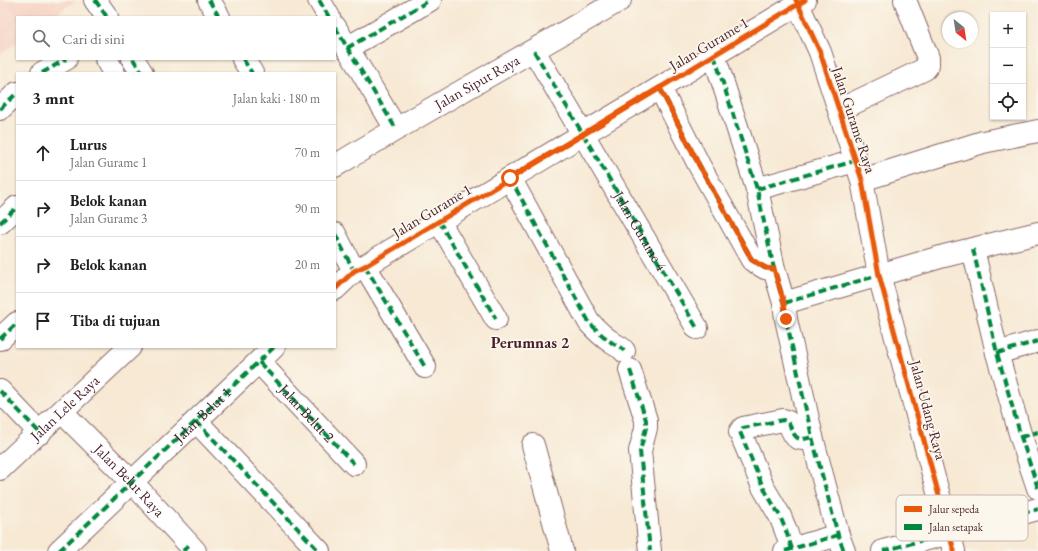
<!DOCTYPE html>
<html lang="id">
<head>
<meta charset="utf-8">
<style>
	:root { --surface:#fff; --page:#f2f2f2; --text:#202124; --muted:#757577; --line:#e0e0e0 }
	body { margin:0; font-family:"EB Garamond",serif; background:var(--page); color:var(--text) }
	.controls { position:absolute; right:12px; top:12px; display:grid; overflow:hidden; border-radius:0px; box-shadow:0 1px 3px #0004 }
	.controls button { width:36px; height:36px; display:grid; place-items:center; padding:0; border:0; border-bottom:1px solid var(--line); background:var(--surface); color:var(--text); font:20px sans-serif }
	.compass { position:absolute; left:942px; top:12px; width:36px; height:36px; border-radius:50%; background:var(--surface); box-shadow:0 1px 3px #0004; rotate:150deg }
	.stop { position:absolute; width:12px; height:12px; margin:-9px; border:3px solid #ea580c; border-radius:50%; background:#fff }
	.stop.end { background:#ea580c; border-color:#fff; box-shadow:0 1px 4px #0008 }
	.list { margin:0; padding:0; list-style:none }
	h2 { display:flex; justify-content:space-between; align-items:center; height:52px; margin:0; padding:0 16px; font-size:17px }
	h2 small { font-size:13px; font-weight:400; color:var(--muted) }
	.list li { display:grid; grid-template-columns:26px 1fr auto; gap:12px; align-items:center; box-sizing:border-box; height:56px; padding:0 16px; border-top:1px solid var(--line) }
	.list b { display:block; font-size:15px; white-space:nowrap }
	.list p { margin:0; font-size:13px; white-space:nowrap; color:var(--muted) }
	.list em { font-size:13px; font-style:normal; color:var(--muted) }
	.icon { flex:none; width:22px; height:22px; fill:none; stroke:currentColor; stroke-width:2; stroke-linecap:round; stroke-linejoin:round }
	.map { position:relative; flex:none; width:1038px; height:551px; overflow:hidden }
	.search { position:absolute; background:var(--surface); box-shadow:0 1px 3px #0004; left:16px; top:16px; width:320px; height:44px; display:flex; align-items:center; gap:10px; box-sizing:border-box; padding:0 14px; border-radius:0px; color:var(--muted); font-size:15px }
	.panel { position:absolute; background:var(--surface); box-shadow:0 1px 3px #0004; left:16px; top:72px; width:320px; height:276px; border-radius:0px }
	.map>svg:first-child { display:block }
	.built { fill:#f5d2c2 }
	.lines { fill:none; stroke-linecap:round; stroke-linejoin:round }
	.minor-casing { stroke:#876666; stroke-width:24 }
	.minor { stroke:#fff; stroke-width:22 }
	.quiet { stroke:#00873e; stroke-width:4; stroke-dasharray:8 4; stroke-linecap:butt }
	.cycleway-casing { stroke:#fbf7ec; stroke-width:8 }
	.cycleway { stroke:#e8590c; stroke-width:5 }
	.route { stroke:#ea580c; stroke-width:5 }
	.labels { text-anchor:middle; stroke-width:3.5; stroke-linejoin:round; paint-order:stroke }
	.street-label { font-size:15px; fill:#4a1f2b; stroke:#fbf7ec }
	.neighbourhood-label { font-size:16px; font-weight:bold; fill:#4a1f2b; stroke:#fbf7ec }
	.key { fill:#fbf7ec; stroke:#c6b6b2; stroke-width:1 }
	.key-label { font-size:11px; fill:#4a1f2b }
</style>
</head>
<body>
<div class="map">
<svg width="1038" height="551" viewBox="0 0 1038 551">
	<rect width="100%" height="100%" fill="#fbf7ec"/>
	<filter id="ink" filterUnits="userSpaceOnUse"><feTurbulence type="fractalNoise" baseFrequency=".025" numOctaves="2"/><feDisplacementMap in="SourceGraphic" scale="8" xChannelSelector="R" yChannelSelector="G"/><feConvolveMatrix kernelMatrix="1 2 1 2 8 2 1 2 1" color-interpolation-filters="sRGB"/></filter>
	<filter id="wash" filterUnits="userSpaceOnUse"><feTurbulence type="fractalNoise" baseFrequency=".012" numOctaves="4" result="noise"/><feDisplacementMap in="SourceGraphic" scale="16" xChannelSelector="R" yChannelSelector="G"/><feGaussianBlur stdDeviation="0.9" result="paint"/><feColorMatrix in="noise" values="0 0 0 0 0 0 0 0 0 0 0 0 0 0 0 0 0 1.4 0 .05"/><feComposite in="paint" operator="in"/></filter>
	<g filter="url(#wash)">
		<rect width="100%" height="100%" fill="#f7e9d4"/>
		<polygon class="built" points="0,0 76,0 52,17 17,17 17,42 0,55"/>
	</g>
	<g filter="url(#ink)">
		<g class="lines">
			<defs>
				<g id="minor">
					<polyline points="95,0 107,17"/>
					<polyline points="209,0 219,17"/>
					<polyline points="319,0 329,17"/>
					<polyline points="796,0 820,52 862,180 879,275 954,551"/>
					<polyline points="335,27 396,129"/>
					<polyline points="347,48 430,0"/>
					<polyline points="534,51 697,328"/>
					<polyline points="714,55 757,189 774,269 784,303 786,319 812,437 838,535 844,551"/>
					<polyline points="106,59 114,73"/>
					<polyline points="133,59 142,73"/>
					<polyline points="243,59 252,73"/>
					<polyline points="42,73 66,59"/>
					<polyline points="660,88 699,165 752,260 765,268 774,269"/>
					<polyline points="0,109 17,93"/>
					<polyline points="839,110 925,69 928,65 928,58 905,0"/>
					<path id="s1" d="M335,166C429,108 525,56 620,0"/>
					<path d="M510,178L589,322C596,330 605,338 614,344C617,346 621,347 624,351"/>
					<polyline points="862,180 983,142 1038,131"/>
					<polyline points="757,189 855,161"/>
					<polyline points="439,221 496,319"/>
					<polyline points="0,223 17,207"/>
					<polyline points="335,234 354,271"/>
					<polyline points="973,249 997,353 1021,437 1038,488"/>
					<polyline points="365,266 425,367"/>
					<polyline points="335,289 354,271 365,266 805,0"/>
					<polyline points="784,303 944,256 1038,233"/>
					<polyline points="0,339 17,323"/>
					<polyline points="997,353 1038,341"/>
					<polyline points="259,362 354,464"/>
					<polyline points="630,370 646,420 646,428 640,451 650,551"/>
					<polyline points="0,391 40,433"/>
					<path id="s2" d="M62,412L132,482L195,551"/>
					<polyline points="196,421 319,551"/>
					<polyline points="533,445 562,551"/>
					<path id="s3" d="M0,469L130,347"/>
					<path d="M792,549L786,531L780,516L763,487L740,432L743,428L783,420L788,422C795,435 794,443 812,437"/>
					<path id="s4" d="M59,551L274,347"/>
					<polyline points="785,551 838,535"/>
					<polyline points="883,551 1038,509"/>
				</g>
			</defs>
			<use href="#minor" class="minor-casing"/>
			<use href="#minor" class="minor"/>
			<g class="quiet">
				<polyline points="95,0 107,17"/>
				<polyline points="209,0 219,17"/>
				<polyline points="319,0 329,17"/>
				<polyline points="335,27 396,129"/>
				<polyline points="347,48 430,0"/>
				<path id="s5" d="M534,51L697,328"/>
				<polyline points="714,55 757,189 774,269 784,303 786,319 812,437 838,535 844,551"/>
				<polyline points="133,59 142,73"/>
				<polyline points="243,59 252,73"/>
				<polyline points="42,73 66,59"/>
				<polyline points="660,88 699,165 752,260 765,268 774,269"/>
				<polyline points="0,109 17,93"/>
				<path d="M510,178L589,322C596,330 605,338 614,344C617,346 621,347 624,351"/>
				<polyline points="757,189 855,161"/>
				<polyline points="439,221 496,319"/>
				<polyline points="0,223 17,207"/>
				<polyline points="335,234 354,271"/>
				<polyline points="973,249 997,353 1021,437 1038,488"/>
				<polyline points="365,266 425,367"/>
				<polyline points="784,303 879,275"/>
				<polyline points="0,339 17,323"/>
				<polyline points="997,353 1038,341"/>
				<path id="s6" d="M259,362L354,464"/>
				<polyline points="630,370 646,420 646,428 640,451 650,551"/>
				<polyline points="0,391 40,433"/>
				<polyline points="196,421 319,551"/>
				<polyline points="1021,437 1038,432"/>
				<path d="M792,549L786,531L780,516L763,487L740,432L743,428L783,420L788,422C795,435 794,443 812,437"/>
				<polyline points="59,551 274,347"/>
				<polyline points="183,551 189,545"/>
				<polyline points="785,551 838,535"/>
				<polyline points="883,551 1038,509"/>
			</g>
			<defs>
				<g id="cycleway">
					<polyline points="796,0 820,52 862,180 879,275 954,551"/>
					<polyline points="335,289 354,271 365,266 805,0"/>
				</g>
			</defs>
			<use href="#cycleway" class="cycleway-casing"/>
			<use href="#cycleway" class="cycleway"/>
		</g>
	</g>
	<g class="lines" filter="url(#ink)">
		<polyline class="route" points="510,178 660,88 699,165 752,260 766,268 774,269 784,303 786,319"/>
	</g>
	<g class="labels">
		<g class="street-label">
			<text transform="translate(709 44) rotate(-31)" y="5">Jalan Gurame 1</text>
			<text dy="5" stroke="none"><textPath href="#s1" startOffset="165">Jalan Siput Raya</textPath></text>
			<text transform="translate(854 120) rotate(72)" y="5">Jalan Gurame Raya</text>
			<text transform="translate(432 211) rotate(-31)" y="5">Jalan Gurame 1</text>
			<text dy="5" stroke="none"><textPath href="#s5" startOffset="209">Jalan Gurame 4</textPath></text>
			<text dy="5" stroke="none"><textPath href="#s3" startOffset="89">Jalan Lele Raya</textPath></text>
			<text transform="translate(928 410) rotate(75)" y="5">Jalan Udang Raya</text>
			<text dy="5" stroke="none"><textPath href="#s6" startOffset="70">Jalan Belut 2</textPath></text>
			<text dy="5" stroke="none"><textPath href="#s4" startOffset="198">Jalan Belut 1</textPath></text>
			<text dy="5" stroke="none"><textPath href="#s2" startOffset="96">Jalan Belut Raya</textPath></text>
		</g>
		<g class="neighbourhood-label">
			<text x="530" y="348">Perumnas 2</text>
		</g>
	</g>
	<rect x="896" y="495" width="132" height="46" rx="6" class="key"/>
	<rect x="904" y="506" width="18" height="6" fill="#e8590c"/>
	<rect x="904" y="524" width="18" height="6" fill="#00873e"/>
	<g class="key-label">
		<text x="929" y="513">Jalur sepeda</text>
		<text x="929" y="531">Jalan setapak</text>
	</g>
</svg>
<div class="controls">
<button>+</button>
<button>−</button>
<button><svg class="icon" aria-label="locate" viewBox="0 0 24 24"><circle cx="12" cy="12" r="6"/><path d="M12 2v4M12 18v4M2 12h4M18 12h4"/></svg></button>
</div>
<svg class="compass" viewBox="-18 -18 36 36"><path d="M0-13l5 13h-10z" fill="#e53935"/><path d="M0 13l5-13h-10z" fill="#757577"/></svg>
<div class="stop" style="left:510px;top:178px"></div>
<div class="stop end" style="left:786px;top:319px"></div>
<div class="search"><svg class="icon" aria-label="search" viewBox="0 0 24 24"><circle cx="10" cy="10" r="6"/><path d="M15 15l6 6"/></svg>Cari di sini</div>
<section class="panel">
<h2>3 mnt<small>Jalan kaki · 180 m</small></h2>
<ul class="list">
<li><svg class="icon" aria-label="ahead" viewBox="0 0 24 24"><path d="M12 20V5M6 11l6-6 6 6"/></svg><div><b>Lurus</b><p>Jalan Gurame 1</p></div><em>70 m</em></li>
<li><svg class="icon" aria-label="right" viewBox="0 0 24 24"><path d="M7 20v-9h11M14 6l5 5-5 5"/></svg><div><b>Belok kanan</b><p>Jalan Gurame 3</p></div><em>90 m</em></li>
<li><svg class="icon" aria-label="right" viewBox="0 0 24 24"><path d="M7 20v-9h11M14 6l5 5-5 5"/></svg><div><b>Belok kanan</b></div><em>20 m</em></li>
<li><svg class="icon" aria-label="arrive" viewBox="0 0 24 24"><path d="M6 21V4h12l-3 4 3 4H6"/></svg><div><b>Tiba di tujuan</b></div></li>
</ul>
</section>
</div>
</body>
</html>
